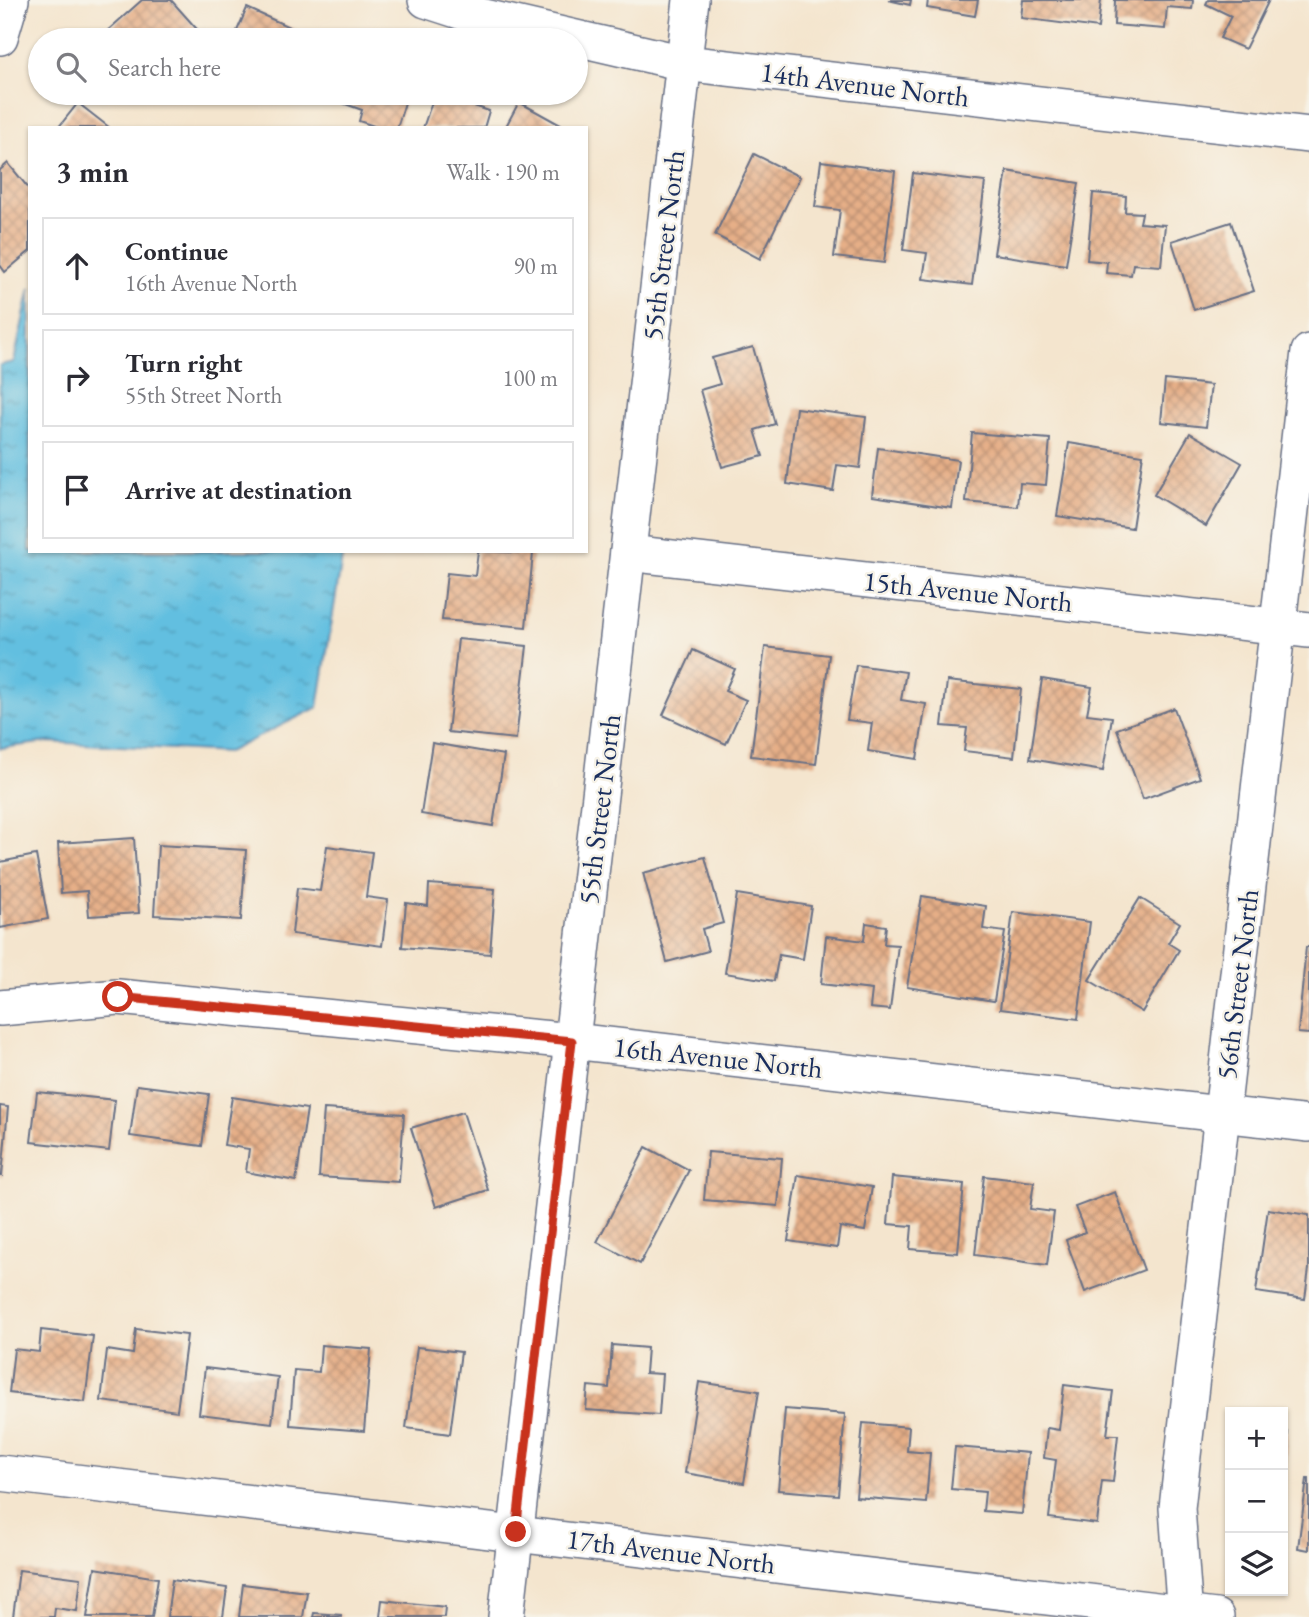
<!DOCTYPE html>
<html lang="en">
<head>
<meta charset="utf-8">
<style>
	:root { --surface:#fff; --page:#f2f2f3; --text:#2b2b33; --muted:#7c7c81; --line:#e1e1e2 }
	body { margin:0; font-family:"EB Garamond",serif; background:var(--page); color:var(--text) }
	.controls { position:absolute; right:21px; bottom:21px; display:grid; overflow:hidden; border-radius:0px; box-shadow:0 2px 5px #0004 }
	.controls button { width:63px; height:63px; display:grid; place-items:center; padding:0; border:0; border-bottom:2px solid var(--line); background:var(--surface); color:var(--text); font:35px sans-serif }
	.stop { position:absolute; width:21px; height:21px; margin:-16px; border:5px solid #c8321e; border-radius:50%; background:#fff }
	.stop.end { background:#c8321e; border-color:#fff; box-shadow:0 2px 7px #0008 }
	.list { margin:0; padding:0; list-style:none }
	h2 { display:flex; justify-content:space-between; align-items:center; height:91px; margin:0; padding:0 28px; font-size:30px }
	h2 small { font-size:23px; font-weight:400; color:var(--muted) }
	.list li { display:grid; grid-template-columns:46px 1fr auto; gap:21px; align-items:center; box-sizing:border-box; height:98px; margin:0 14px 14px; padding:0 14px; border:2px solid var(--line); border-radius:0px }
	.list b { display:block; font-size:26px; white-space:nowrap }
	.list p { margin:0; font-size:23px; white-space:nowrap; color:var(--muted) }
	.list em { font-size:23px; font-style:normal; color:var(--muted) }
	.icon { flex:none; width:38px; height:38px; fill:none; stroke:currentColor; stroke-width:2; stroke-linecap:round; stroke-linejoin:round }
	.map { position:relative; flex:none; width:1309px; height:1617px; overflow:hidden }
	.search { position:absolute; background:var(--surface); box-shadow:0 2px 5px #0004; left:28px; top:28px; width:560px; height:77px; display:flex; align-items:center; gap:18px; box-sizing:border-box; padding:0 24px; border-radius:38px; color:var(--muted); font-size:26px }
	.panel { position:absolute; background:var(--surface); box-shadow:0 2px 5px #0004; left:28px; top:126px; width:560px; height:427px; border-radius:0px }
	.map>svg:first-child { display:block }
	.water { fill:url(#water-ripples); stroke:#3e779f; stroke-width:2 }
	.building { fill:url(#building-cross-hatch) }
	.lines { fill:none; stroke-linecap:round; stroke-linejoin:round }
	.minor-casing { stroke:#676f85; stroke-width:38 }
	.minor { stroke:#fff; stroke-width:35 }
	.route { stroke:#c8321e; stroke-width:9 }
	.labels { text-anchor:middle; stroke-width:5; stroke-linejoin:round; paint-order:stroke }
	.street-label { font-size:28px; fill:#1b2f5e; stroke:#f7f3e8 }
</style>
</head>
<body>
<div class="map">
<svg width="1309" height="1617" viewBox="0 0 1309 1617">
	<defs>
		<pattern id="water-ripples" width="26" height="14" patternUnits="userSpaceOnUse" patternTransform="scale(1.75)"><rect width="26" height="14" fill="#62bfe0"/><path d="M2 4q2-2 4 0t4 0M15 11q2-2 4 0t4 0" fill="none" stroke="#509cb9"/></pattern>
		<pattern id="building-cross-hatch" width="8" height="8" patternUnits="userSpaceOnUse" patternTransform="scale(1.75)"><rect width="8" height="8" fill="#e6af87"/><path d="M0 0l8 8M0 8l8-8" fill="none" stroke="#ba8f72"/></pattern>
	</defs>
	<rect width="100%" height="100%" fill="#f7f3e8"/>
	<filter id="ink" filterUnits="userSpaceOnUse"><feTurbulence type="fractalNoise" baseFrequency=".0143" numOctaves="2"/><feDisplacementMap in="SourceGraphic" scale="14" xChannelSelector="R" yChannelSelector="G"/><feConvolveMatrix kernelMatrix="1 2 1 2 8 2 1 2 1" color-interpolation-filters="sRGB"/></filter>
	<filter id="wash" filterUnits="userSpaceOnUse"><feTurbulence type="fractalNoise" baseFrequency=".00686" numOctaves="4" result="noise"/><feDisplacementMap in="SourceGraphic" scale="28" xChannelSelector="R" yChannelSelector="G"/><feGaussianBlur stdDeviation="1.57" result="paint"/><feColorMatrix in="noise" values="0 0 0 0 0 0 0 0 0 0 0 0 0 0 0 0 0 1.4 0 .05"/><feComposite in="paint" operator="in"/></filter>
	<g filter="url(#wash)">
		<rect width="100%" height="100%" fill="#f4e5ce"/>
		<polygon class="water" points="30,288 30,551 343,551 318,707 228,752 48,742 0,748 0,365 14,362"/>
		<g id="blocks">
			<g class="building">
				<polygon points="142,0 171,0 203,36 198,40 97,40"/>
				<polygon points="888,0 911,0 910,5"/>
				<polygon points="928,0 978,0 975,16 927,8"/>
				<polygon points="1023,0 1101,0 1098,28 1021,18"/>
				<polygon points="1115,0 1193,0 1192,9 1167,7 1165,29 1114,25"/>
				<polygon points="1208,0 1269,0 1245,49 1220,38 1231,16 1206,4"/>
				<polygon points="247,8 318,40 233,40"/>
				<polygon points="327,93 408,93 397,128 380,128 359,121 362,110 326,97"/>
				<polygon points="435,93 489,111 484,128 423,128"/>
				<polygon points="519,102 566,128 505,128"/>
				<polygon points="78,103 110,128 58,128"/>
				<polygon points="754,154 800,177 760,259 715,235"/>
				<polygon points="821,161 895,171 884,263 834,257 840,210 815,207"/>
				<polygon points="8,163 30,190 30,251 5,272 0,265 0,170"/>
				<polygon points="1007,171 1079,183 1066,265 994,254"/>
				<polygon points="913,173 985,182 972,285 923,279 927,253 903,250"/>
				<polygon points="1093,193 1126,196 1125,212 1142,213 1140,223 1165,225 1161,266 1133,264 1131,275 1106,273 1107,262 1087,260"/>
				<polygon points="1231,222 1254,291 1194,310 1172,241"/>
				<polygon points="753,347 775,424 755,430 763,456 722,467 700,390 720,384 712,358"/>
				<polygon points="1165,380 1211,385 1206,427 1161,422"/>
				<polygon points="796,408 866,417 860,468 837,465 833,491 787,484"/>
				<polygon points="972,433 1050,439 1046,485 1020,483 1018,507 966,502"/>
				<polygon points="1190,433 1242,463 1206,526 1154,495"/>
				<polygon points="1069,443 1143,455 1132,528 1057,516"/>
				<polygon points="878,448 958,460 952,508 872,496"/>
				<polygon points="478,551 533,553 526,627 442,620 447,573 475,576"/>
				<polygon points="458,639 527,646 516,739 448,732"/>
				<polygon points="765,647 829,655 816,764 751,756"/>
				<polygon points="693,650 735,669 725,691 746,700 726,744 663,715"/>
				<polygon points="856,665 906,672 901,700 926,704 917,759 868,751 872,723 847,720"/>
				<polygon points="1042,679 1092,687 1087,714 1112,717 1103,771 1030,759"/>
				<polygon points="947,681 1021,689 1014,757 964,751 967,728 942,726"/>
				<polygon points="1174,708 1200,778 1143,799 1117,729"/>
				<polygon points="432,743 504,755 493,826 421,814"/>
				<polygon points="134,838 139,913 89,916 87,891 61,893 58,843"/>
				<polygon points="158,845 246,850 241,920 154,915"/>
				<polygon points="327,846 372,852 366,897 388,900 382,946 292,934 297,888 320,891"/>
				<polygon points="36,855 48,919 0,928 0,862"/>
				<polygon points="705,857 723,923 702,929 708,951 667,962 643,873"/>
				<polygon points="429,884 495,889 490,954 402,947 406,903 428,906"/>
				<polygon points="737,894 811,906 803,959 779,955 774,981 725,973"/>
				<polygon points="922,896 986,906 983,929 1005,932 994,1001 907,987"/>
				<polygon points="1140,898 1180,923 1168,943 1179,950 1142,1012 1089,980"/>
				<polygon points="1013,912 1090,922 1078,1019 1000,1009"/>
				<polygon points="866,923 886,926 884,944 898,945 890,1010 870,1008 872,990 821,984 826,936 864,941"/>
				<polygon points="1306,947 1309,947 1309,1034 1298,1033"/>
				<polygon points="137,1085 209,1094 202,1146 130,1136"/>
				<polygon points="37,1092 115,1100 109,1151 31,1142"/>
				<polygon points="232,1097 307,1109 296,1181 246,1172 249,1149 224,1145"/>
				<polygon points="0,1106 8,1107 2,1176 0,1176"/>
				<polygon points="324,1109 404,1114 399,1182 319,1177"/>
				<polygon points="463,1112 488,1190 436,1207 411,1128"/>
				<polygon points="646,1147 689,1170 640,1264 597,1242"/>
				<polygon points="708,1152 782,1158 778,1206 704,1200"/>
				<polygon points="798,1175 872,1187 865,1231 840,1227 837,1248 788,1241"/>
				<polygon points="984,1176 1034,1182 1030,1209 1054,1212 1047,1265 975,1255"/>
				<polygon points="892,1177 964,1184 958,1253 910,1249 912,1226 888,1224"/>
				<polygon points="1115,1192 1144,1270 1085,1292 1066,1240 1085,1232 1075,1207"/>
				<polygon points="1268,1209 1309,1215 1309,1269 1305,1299 1256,1292"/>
				<polygon points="136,1329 187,1335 177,1411 101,1401 107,1350 133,1354"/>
				<polygon points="41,1330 93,1336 85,1402 9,1393 14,1349 39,1352"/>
				<polygon points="321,1345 371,1349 364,1431 290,1425 294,1370 319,1372"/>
				<polygon points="612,1345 647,1348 645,1373 662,1374 659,1415 586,1410 588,1386 609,1388"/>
				<polygon points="417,1347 461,1352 450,1434 406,1428"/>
				<polygon points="205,1368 278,1377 272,1423 199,1414"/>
				<polygon points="699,1382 759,1391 744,1483 685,1473"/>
				<polygon points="1064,1385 1113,1391 1107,1435 1118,1435 1113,1482 1102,1481 1097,1524 1049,1518 1056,1460 1044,1458 1047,1428 1059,1430"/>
				<polygon points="785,1409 845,1414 838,1495 778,1490"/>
				<polygon points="863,1423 909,1427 907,1451 930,1453 926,1503 856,1497"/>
				<polygon points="1283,1431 1288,1432 1285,1466 1283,1466"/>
				<polygon points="955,1447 1028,1453 1022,1514 983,1511 985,1492 951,1489"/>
				<polygon points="1307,1479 1309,1479 1309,1550 1298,1548"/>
				<polygon points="95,1568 158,1578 152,1617 87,1617"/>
				<polygon points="19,1570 81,1578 77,1611 55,1608 54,1617 13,1617"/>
				<polygon points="172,1580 227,1588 223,1617 167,1617"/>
				<polygon points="243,1584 307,1592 303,1617 239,1617"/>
				<polygon points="382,1600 445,1607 444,1617 380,1617"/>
				<polygon points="314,1613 341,1615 341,1617 313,1617"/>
			</g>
		</g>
	</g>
	<g filter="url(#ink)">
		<use href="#blocks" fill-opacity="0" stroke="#676f85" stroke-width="2"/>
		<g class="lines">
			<defs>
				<g id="minor">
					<polyline points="426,0 463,12 684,63 1309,135"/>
					<polyline points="0,37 11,0"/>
					<polyline points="628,553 1309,630"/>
					<polyline points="0,1008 118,997 572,1041 1309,1124"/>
					<polyline points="0,1473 1216,1617"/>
					<polyline points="506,1617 691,0"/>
					<polyline points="1185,1617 1177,1508 1309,352"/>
				</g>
			</defs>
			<use href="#minor" class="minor-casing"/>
			<use href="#minor" class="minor"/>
		</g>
	</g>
	<g class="lines" filter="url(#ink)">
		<polyline class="route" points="118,997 572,1041 516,1532"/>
	</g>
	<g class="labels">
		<g class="street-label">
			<text transform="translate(865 84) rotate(7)" y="10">14th Avenue North</text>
			<text transform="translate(663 245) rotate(-83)" y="10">55th Street North</text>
			<text transform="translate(968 591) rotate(6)" y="10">15th Avenue North</text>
			<text transform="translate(599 809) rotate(-83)" y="10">55th Street North</text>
			<text transform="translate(1237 984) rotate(-83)" y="10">56th Street North</text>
			<text transform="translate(718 1057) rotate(6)" y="10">16th Avenue North</text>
			<text transform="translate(671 1551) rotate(7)" y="10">17th Avenue North</text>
		</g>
	</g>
</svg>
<div class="controls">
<button>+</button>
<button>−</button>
<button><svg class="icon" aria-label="layers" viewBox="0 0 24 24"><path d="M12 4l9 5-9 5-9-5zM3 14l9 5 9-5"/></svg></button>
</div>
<div class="stop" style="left:118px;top:997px"></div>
<div class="stop end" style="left:516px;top:1532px"></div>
<div class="search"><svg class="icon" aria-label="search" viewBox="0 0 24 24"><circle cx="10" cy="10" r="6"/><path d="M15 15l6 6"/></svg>Search here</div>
<section class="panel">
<h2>3 min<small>Walk · 190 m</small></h2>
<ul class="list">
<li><svg class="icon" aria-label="ahead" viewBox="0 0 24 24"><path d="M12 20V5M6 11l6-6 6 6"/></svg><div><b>Continue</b><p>16th Avenue North</p></div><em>90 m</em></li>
<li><svg class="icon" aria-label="right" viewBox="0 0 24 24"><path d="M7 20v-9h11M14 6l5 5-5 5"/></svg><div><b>Turn right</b><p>55th Street North</p></div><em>100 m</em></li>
<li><svg class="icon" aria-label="arrive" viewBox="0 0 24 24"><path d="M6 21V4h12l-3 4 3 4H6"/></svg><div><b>Arrive at destination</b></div></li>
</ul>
</section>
</div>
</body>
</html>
